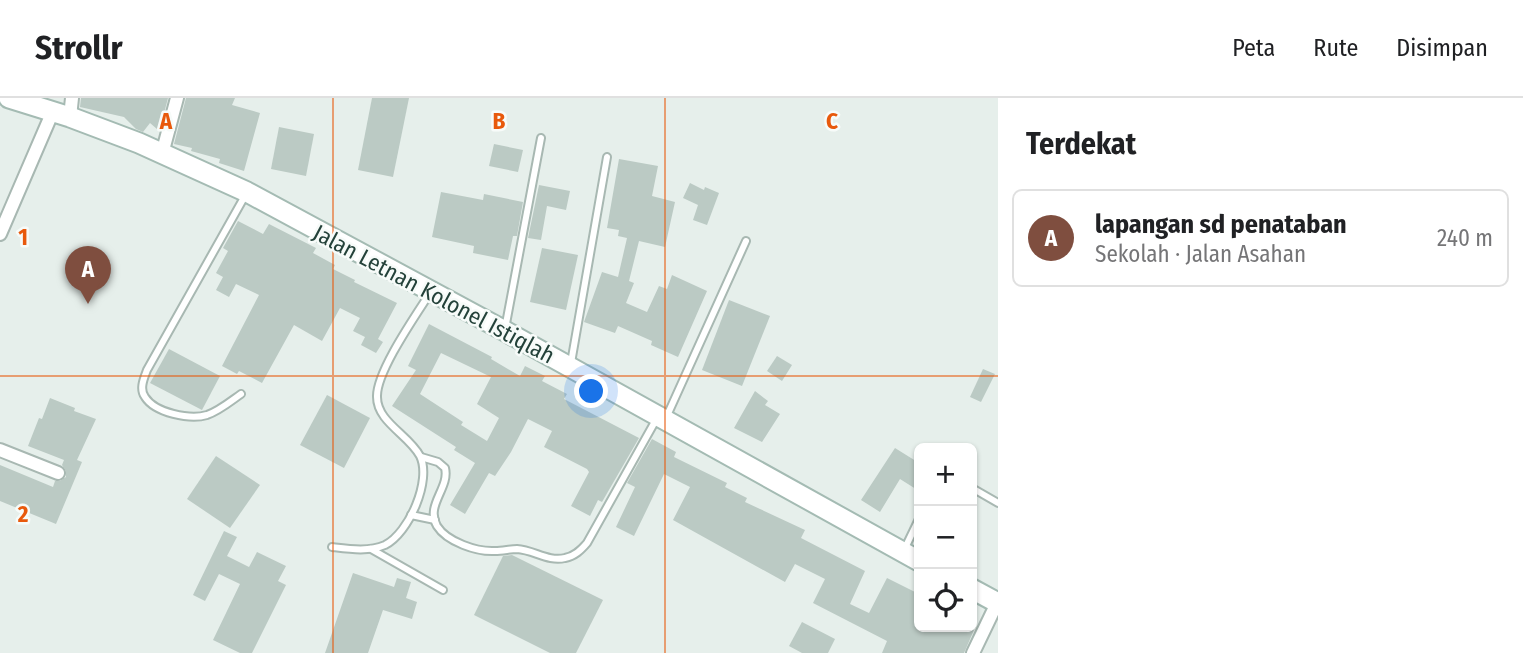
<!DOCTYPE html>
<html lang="id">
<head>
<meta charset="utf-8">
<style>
	:root { --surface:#fff; --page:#f6f6f6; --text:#202124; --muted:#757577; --line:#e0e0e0; --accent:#7f4e3f }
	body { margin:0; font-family:"Fira Sans Condensed",sans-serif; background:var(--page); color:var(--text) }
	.controls { position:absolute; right:21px; bottom:21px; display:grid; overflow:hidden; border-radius:10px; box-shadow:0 2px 5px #0004 }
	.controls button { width:63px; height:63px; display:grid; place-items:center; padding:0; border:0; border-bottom:2px solid var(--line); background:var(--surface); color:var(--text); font:35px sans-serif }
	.you { position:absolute; left:592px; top:294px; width:24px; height:24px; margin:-18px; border:5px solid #fff; border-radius:50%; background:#1a73e8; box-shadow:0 0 0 10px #1a73e833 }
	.badge { display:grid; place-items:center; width:46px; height:46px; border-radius:50%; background:var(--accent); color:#fff; font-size:23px; font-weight:700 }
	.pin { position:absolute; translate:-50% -58px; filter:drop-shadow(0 2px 4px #0008) }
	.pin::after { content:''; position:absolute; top:37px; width:24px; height:21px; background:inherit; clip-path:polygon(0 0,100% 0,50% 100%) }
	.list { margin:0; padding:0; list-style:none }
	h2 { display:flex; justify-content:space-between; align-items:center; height:91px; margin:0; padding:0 28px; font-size:30px }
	h2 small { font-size:23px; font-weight:400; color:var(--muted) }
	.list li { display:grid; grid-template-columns:46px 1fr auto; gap:21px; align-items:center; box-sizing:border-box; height:98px; margin:0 14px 14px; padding:0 14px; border:2px solid var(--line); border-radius:10px }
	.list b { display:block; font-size:26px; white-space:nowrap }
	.list p { margin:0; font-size:23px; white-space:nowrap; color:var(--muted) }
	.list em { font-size:23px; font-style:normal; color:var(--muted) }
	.icon { flex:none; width:38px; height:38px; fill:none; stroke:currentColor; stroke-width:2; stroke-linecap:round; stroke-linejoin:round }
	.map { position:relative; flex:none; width:998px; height:555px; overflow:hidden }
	header { display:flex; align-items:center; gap:42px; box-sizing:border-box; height:98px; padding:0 35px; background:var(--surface); border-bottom:2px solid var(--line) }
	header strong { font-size:33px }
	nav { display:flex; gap:38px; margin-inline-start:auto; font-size:24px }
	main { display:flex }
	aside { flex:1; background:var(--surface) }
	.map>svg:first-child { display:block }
	.building { fill:#bbcac4; fill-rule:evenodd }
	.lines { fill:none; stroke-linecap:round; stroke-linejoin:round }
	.lane-casing { stroke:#a8b8b2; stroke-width:10 }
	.street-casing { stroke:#a8b8b2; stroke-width:16 }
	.secondary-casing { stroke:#a4bbb3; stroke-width:23 }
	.lane { stroke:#fff; stroke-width:6 }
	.street { stroke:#fff; stroke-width:12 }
	.secondary { stroke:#fff; stroke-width:19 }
	.grid { fill:none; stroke:#e8590c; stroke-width:2; stroke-opacity:0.55 }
	.labels { text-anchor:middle; stroke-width:5; stroke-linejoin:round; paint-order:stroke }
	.street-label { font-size:23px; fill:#24423a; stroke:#f7fbf9 }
	.grid-label { font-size:23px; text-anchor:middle; font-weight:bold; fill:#e8590c; stroke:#f7fbf9; stroke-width:5; stroke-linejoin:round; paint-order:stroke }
</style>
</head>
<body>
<header>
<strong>Strollr</strong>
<nav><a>Peta</a><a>Rute</a><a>Disimpan</a></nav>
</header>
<main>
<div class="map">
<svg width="998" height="555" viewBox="0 0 998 555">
	<rect width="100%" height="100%" fill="#e6efeb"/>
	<g class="building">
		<polygon points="81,0 168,0 161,27 157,31 150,25 143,34 136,31 124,19 80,9"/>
		<polygon points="186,0 235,0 232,7 260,15 244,73 219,65 220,61 191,53 192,50 174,46"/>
		<polygon points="372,0 409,0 393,79 358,72"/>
		<polygon points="279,29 314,36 306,78 271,71"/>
		<polygon points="494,46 523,52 518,74 489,68"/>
		<polygon points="619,61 658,68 652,98 675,104 665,149 639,143 629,183 634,185 626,205 647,214 659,188 667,191 672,177 707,193 678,259 651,247 652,243 618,228 615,235 584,224 602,174 618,179 627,140 618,138 619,132 607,130"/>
		<polygon points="690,85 704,92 705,89 719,95 707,127 693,122 698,107 683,100"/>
		<polygon points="539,87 570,93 566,112 547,108 541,142 528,140"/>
		<polygon points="441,94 483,102 484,96 523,104 517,138 513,138 508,162 473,155 474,148 432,139"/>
		<polygon points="238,123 263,136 269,126 316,150 313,155 335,167 333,171 355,182 354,184 397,205 378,241 383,244 376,255 361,247 365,239 353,233 360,220 340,210 322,243 294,227 262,285 239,273 237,276 222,268 259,197 236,186 229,199 216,192 223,179 216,175 228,153 223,150"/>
		<polygon points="542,150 578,157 566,212 530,204"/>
		<polygon points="729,202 770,218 742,288 702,272"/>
		<path d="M429,226L492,259L491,261L520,278L525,268L545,278L542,283L567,296L564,301L639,340L602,404L598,402L590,418L571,408L589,374L587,371L544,349L552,333L528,321L511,354L495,378L489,375L465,416L450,407L475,365L454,352L456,349L392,308L416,272L408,268ZM441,255L491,279L477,306L499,320L487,343L461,327L463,324L420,296Z"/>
		<polygon points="169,251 220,278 202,312 150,285"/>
		<polygon points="777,258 792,267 782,283 767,273"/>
		<polygon points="983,271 995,276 981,304 970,299"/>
		<polygon points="755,293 768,303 765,307 780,316 762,344 734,330"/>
		<polygon points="327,297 370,320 344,370 300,347"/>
		<polygon points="50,300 75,310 74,313 96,321 77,362 82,364 56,426 0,403 0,367 53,389 55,383 60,383 66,379 66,373 62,367 64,362 28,348 39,320 42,321"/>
		<polygon points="652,341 676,354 674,359 727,385 725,389 747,400 745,404 805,432 801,440 865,473 850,506 869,515 887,480 919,496 919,529 969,529 974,532 964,555 882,555 887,543 813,505 825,481 795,466 785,484 673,422 690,389 664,376 634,438 616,429 635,389 627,385"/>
		<polygon points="895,350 919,365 919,393 900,381 880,414 861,402"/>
		<polygon points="216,358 260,387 230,430 187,401"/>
		<polygon points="224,433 237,439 227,458 249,469 257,454 286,468 278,483 286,487 252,555 240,555 213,542 240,486 219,476 205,503 193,497"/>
		<polygon points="512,457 603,502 576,555 550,555 474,517 503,458"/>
		<polygon points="353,475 394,489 397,480 411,484 406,500 417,504 412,521 383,512 368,555 325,555"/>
		<polygon points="802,524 835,541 828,555 802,555 789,548"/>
	</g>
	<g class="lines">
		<defs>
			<g id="lane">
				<polyline points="505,231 541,40"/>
				<polyline points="571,265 607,59"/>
				<path d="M241,296C231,303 219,313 207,317C190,322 155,315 145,299C139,291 144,280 147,272L246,96"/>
				<polyline points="666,320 746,143"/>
				<path d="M421,359L438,364L445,370C450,390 425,407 437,428C447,444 477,454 495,453C503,453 510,451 517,451C534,452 548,464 565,460C575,458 581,452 587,445L657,320"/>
				<polyline points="972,390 998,405"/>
				<polyline points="411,417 435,422"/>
				<path d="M332,449C349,451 369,454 385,447C409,435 432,382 420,358C409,337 377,324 377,299C376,274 416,217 430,195"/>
				<polyline points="371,451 443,492"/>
				<polyline points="904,452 919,421"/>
			</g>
			<g id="street">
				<polyline points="70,19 72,0"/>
				<polyline points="162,56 177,0"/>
				<polyline points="0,136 53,13"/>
				<polyline points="0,352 58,375"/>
				<polyline points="973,555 997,505"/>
			</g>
			<g id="secondary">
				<polyline points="9,0 70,19 139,45 247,94 505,233 919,463"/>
				<polyline points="972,491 998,505"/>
			</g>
		</defs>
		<use href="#lane" class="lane-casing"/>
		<use href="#street" class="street-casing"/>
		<use href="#secondary" class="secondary-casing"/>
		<use href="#lane" class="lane"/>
		<use href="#street" class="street"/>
		<use href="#secondary" class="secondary"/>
	</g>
	<path class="grid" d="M333,0V555M665,0V555M0,278H998"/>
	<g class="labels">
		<g class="street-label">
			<text transform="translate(434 196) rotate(28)" y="8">Jalan Letnan Kolonel Istiqlah</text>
		</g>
	</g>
	<g class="grid-label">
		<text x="166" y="31">A</text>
		<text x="499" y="31">B</text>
		<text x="832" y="31">C</text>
		<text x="23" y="147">1</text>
		<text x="23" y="424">2</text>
	</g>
</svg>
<div class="controls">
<button>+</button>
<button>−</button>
<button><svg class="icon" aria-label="locate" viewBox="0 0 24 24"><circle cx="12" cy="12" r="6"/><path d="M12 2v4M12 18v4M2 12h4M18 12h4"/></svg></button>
</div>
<div class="you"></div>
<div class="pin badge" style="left:88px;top:206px">A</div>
</div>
<aside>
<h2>Terdekat<small></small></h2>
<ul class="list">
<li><span class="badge">A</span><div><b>lapangan sd penataban</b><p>Sekolah · Jalan Asahan</p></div><em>240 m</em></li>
</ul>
</aside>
</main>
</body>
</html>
